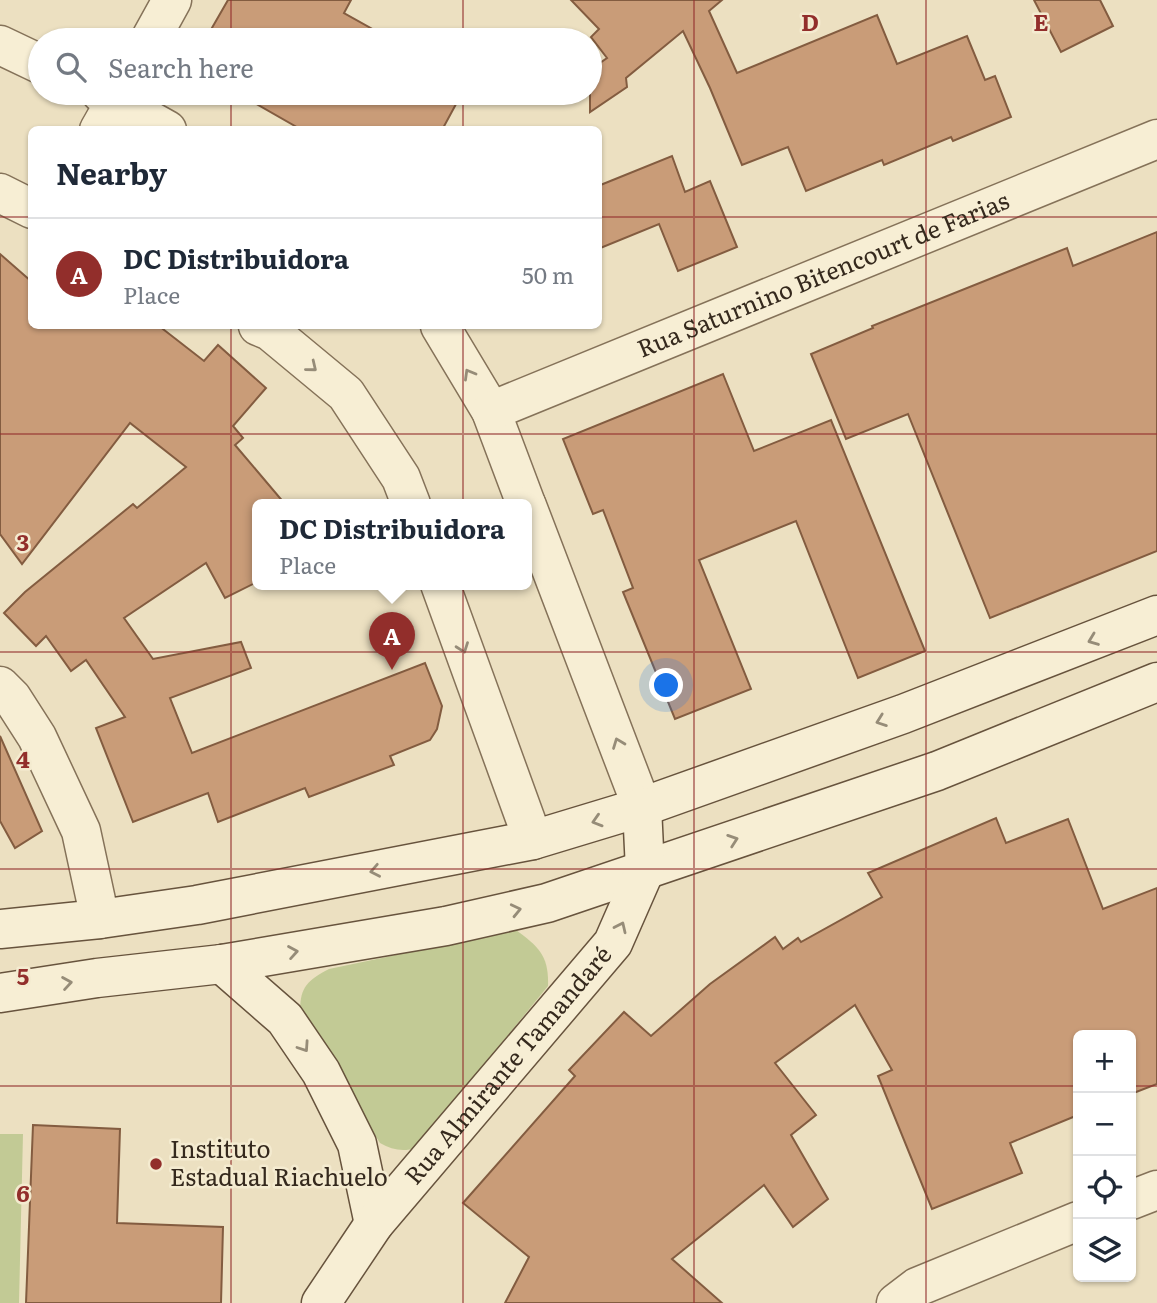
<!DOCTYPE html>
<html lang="en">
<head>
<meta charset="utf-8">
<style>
	:root { --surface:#fff; --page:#f6f6f7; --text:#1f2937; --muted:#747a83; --line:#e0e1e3; --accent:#922e2b }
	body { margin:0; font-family:Literata,serif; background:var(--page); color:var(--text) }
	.controls { position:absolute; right:21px; bottom:21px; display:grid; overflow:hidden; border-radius:10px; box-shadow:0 2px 5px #0004 }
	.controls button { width:63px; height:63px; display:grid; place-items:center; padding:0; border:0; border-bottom:2px solid var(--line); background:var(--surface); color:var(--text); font:35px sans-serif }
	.you { position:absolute; left:667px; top:686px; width:24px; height:24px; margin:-18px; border:5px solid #fff; border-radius:50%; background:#1a73e8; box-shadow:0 0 0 10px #1a73e833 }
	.badge { display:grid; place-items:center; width:46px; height:46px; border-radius:50%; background:var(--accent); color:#fff; font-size:23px; font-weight:700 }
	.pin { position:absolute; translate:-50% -58px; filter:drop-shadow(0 2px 4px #0008) }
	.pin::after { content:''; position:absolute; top:37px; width:24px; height:21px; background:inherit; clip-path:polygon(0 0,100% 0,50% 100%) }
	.popup { position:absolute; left:252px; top:499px; width:280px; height:91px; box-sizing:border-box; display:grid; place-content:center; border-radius:10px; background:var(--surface); filter:drop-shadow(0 2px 5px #0005); font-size:23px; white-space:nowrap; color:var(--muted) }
	.popup b { font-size:26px; color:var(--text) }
	.popup::after { content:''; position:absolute; left:50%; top:100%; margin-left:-14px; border:14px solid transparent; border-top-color:var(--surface) }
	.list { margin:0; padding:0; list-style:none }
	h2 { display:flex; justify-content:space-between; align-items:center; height:91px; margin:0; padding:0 28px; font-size:30px }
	h2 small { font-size:23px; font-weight:400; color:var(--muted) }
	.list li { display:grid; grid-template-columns:46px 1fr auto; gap:21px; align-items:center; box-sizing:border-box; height:112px; padding:0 28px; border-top:2px solid var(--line) }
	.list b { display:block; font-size:26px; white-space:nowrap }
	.list p { margin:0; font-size:23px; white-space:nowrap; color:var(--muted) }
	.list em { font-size:23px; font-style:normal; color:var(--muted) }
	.icon { flex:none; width:38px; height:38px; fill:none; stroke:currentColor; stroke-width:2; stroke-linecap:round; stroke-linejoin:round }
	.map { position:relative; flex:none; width:1157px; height:1303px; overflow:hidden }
	.search { position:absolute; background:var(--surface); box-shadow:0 2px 5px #0004; left:28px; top:28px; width:574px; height:77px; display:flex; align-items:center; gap:18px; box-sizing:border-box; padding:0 24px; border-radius:38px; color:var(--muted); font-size:26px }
	.panel { position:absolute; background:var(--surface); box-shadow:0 2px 5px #0004; left:28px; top:126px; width:574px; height:203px; border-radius:10px }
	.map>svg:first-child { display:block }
	.green { fill:#c2ca95 }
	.building { fill:#c99c78; stroke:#835c40; stroke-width:2 }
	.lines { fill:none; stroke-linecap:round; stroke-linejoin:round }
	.street-casing { stroke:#857259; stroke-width:41 }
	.secondary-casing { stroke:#67533d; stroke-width:41 }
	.street { stroke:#f7eed4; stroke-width:38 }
	.secondary { stroke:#f7eed4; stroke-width:38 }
	.oneway { stroke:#968c78 }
	.grid { fill:none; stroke:#922e2b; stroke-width:2; stroke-opacity:0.55 }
	.poi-dot { fill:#922e2b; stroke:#f4ebd0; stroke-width:2.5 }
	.labels { text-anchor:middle; stroke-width:5; stroke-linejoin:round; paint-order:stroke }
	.street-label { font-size:24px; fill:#35291d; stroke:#f4ebd0 }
	.poi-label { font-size:24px; fill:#35291d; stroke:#f4ebd0; text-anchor:start }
	.grid-label { font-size:23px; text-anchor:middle; font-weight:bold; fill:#922e2b; stroke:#f4ebd0; stroke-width:5; stroke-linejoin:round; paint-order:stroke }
</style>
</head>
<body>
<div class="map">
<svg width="1157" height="1303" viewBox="0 0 1157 1303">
	<rect width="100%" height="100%" fill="#ece0c1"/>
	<g class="green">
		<path d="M516,930C539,947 549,956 548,986L416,1148C403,1152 392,1150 380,1143L301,1021C298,992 303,982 329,969Z"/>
		<polygon points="0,1134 23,1134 19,1303 0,1303"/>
	</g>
	<g class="building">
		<polygon points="228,0 351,0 344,13 392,40 205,40"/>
		<polygon points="571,0 722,0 709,11 737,73 877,15 897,64 967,36 985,80 995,76 1011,117 953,141 951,137 884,165 882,160 806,191 788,147 742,165 710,88 683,31 626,78 627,87 590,112 590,70 607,58 591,37 599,29"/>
		<polygon points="1034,0 1100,0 1113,26 1061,52"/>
		<polygon points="237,93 462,93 442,130 302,130"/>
		<polygon points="672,156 685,192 710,181 737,247 678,271 659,224 598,249 598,186"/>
		<polygon points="1157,232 1157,551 990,618 908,414 846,439 811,354 873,328 872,326 1067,248 1073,266"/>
		<polygon points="0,254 32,282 32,326 159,326 204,361 218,345 266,388 233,426 243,438 235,445 285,504 257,504 257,582 225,598 206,563 124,618 153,659 241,642 251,668 170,698 192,753 425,663 442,706 437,729 430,740 390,756 394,765 309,797 305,788 218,822 208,793 133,822 96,728 125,717 86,660 71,671 46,636 36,646 4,613 25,592 133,504 137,508 186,467 130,423 22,564 0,534"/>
		<polygon points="723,374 754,451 831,420 925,651 858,678 796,521 699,560 751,689 675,719 623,592 633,588 603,510 593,514 563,439"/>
		<polygon points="0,736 42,831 15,848 0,821"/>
		<polygon points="996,818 1006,843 1068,819 1103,909 1157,888 1157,1084 1131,1094 1131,1035 1078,1035 1078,1115 1010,1143 1022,1173 932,1209 878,1076 892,1070 855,1005 775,1063 816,1115 791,1135 828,1199 793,1227 764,1185 672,1259 722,1303 505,1303 529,1257 463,1203 575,1076 569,1070 624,1012 651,1036 710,984 775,937 783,949 798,938 801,942 882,897 868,873"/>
		<polygon points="33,1125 120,1129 117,1223 223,1227 221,1303 26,1303"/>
	</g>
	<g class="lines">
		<defs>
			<g id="street">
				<polyline points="150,40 172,0"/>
				<polyline points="0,45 40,64"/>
				<polyline points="101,93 167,130"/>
				<polyline points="99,130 120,93"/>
				<polyline points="0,193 32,209"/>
				<polyline points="258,326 270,331 346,394 401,478 411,504"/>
				<polyline points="440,326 491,411 526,504"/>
				<path id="s1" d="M491,411L1157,139"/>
				<polyline points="527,506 642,807"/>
				<polyline points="440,584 533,840"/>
				<polyline points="0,686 12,698 37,737 81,831 100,919"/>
				<polyline points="1131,1200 1157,1190"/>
				<polyline points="896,1303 917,1287 1078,1221"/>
			</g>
			<g id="secondary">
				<polyline points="0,929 100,919 197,905 533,840 642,807 903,714 1157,615"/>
				<polyline points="222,964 285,1019 321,1072 357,1144 374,1224"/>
				<polyline points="0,993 97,978 222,964 446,926 547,903 937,771 1157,682"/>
				<path id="s2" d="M321,1303L374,1224L613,943L645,870L642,807"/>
			</g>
		</defs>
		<use href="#street" class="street-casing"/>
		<use href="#secondary" class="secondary-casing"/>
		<use href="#street" class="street"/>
		<use href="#secondary" class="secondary"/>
	</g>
	<defs><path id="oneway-chevron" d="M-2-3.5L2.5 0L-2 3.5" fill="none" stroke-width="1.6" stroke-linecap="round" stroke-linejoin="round" transform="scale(1.75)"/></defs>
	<g class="oneway">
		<use href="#oneway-chevron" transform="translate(312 367) rotate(39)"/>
		<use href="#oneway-chevron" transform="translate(469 374) rotate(-120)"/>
		<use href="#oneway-chevron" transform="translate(1093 640) rotate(159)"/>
		<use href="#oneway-chevron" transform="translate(463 648) rotate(70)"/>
		<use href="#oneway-chevron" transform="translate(881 721) rotate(160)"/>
		<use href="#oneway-chevron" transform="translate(618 743) rotate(-111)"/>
		<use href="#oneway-chevron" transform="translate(597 821) rotate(163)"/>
		<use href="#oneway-chevron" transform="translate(733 840) rotate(-19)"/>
		<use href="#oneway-chevron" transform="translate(375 871) rotate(169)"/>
		<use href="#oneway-chevron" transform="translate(516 910) rotate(-13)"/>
		<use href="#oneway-chevron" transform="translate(621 927) rotate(-65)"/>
		<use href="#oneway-chevron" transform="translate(293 952) rotate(-10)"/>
		<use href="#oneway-chevron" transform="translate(67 983) rotate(-9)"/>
		<use href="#oneway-chevron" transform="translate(304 1047) rotate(56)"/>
	</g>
	<path class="grid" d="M231,0V40M463,0V40M694,0V1303M926,0V1303M231,93V130M463,93V130M0,217H32M598,217H1157M231,326V1303M463,326V1303M0,434H1157M0,652H1157M0,869H1157M0,1086H1078M1131,1086H1157"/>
	<circle class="poi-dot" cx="156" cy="1164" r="7"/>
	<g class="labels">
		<g class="street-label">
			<text dy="8" stroke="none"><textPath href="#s1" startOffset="359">Rua Saturnino Bitencourt de Farias</textPath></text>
			<text dy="8" stroke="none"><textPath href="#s2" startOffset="303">Rua Almirante Tamandaré</textPath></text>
		</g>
		<g class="poi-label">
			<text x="170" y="1158">Instituto<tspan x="170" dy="28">Estadual Riachuelo</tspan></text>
		</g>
	</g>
	<g class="grid-label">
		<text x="810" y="31">D</text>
		<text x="1041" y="31">E</text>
		<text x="23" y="551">3</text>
		<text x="23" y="768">4</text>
		<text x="23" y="985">5</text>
		<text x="23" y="1202">6</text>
	</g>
</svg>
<div class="controls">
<button>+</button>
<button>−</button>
<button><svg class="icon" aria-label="locate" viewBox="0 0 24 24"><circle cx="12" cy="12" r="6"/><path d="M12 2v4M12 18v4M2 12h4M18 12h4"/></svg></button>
<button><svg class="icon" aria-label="layers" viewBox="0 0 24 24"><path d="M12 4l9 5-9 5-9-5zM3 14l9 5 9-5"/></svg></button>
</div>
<div class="you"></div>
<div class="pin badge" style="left:392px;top:670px">A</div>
<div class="popup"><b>DC Distribuidora</b>Place</div>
<div class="search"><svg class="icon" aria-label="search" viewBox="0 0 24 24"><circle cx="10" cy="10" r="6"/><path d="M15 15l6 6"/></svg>Search here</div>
<section class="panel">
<h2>Nearby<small></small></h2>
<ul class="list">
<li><span class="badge">A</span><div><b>DC Distribuidora</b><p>Place</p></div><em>50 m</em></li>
</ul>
</section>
</div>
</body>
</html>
